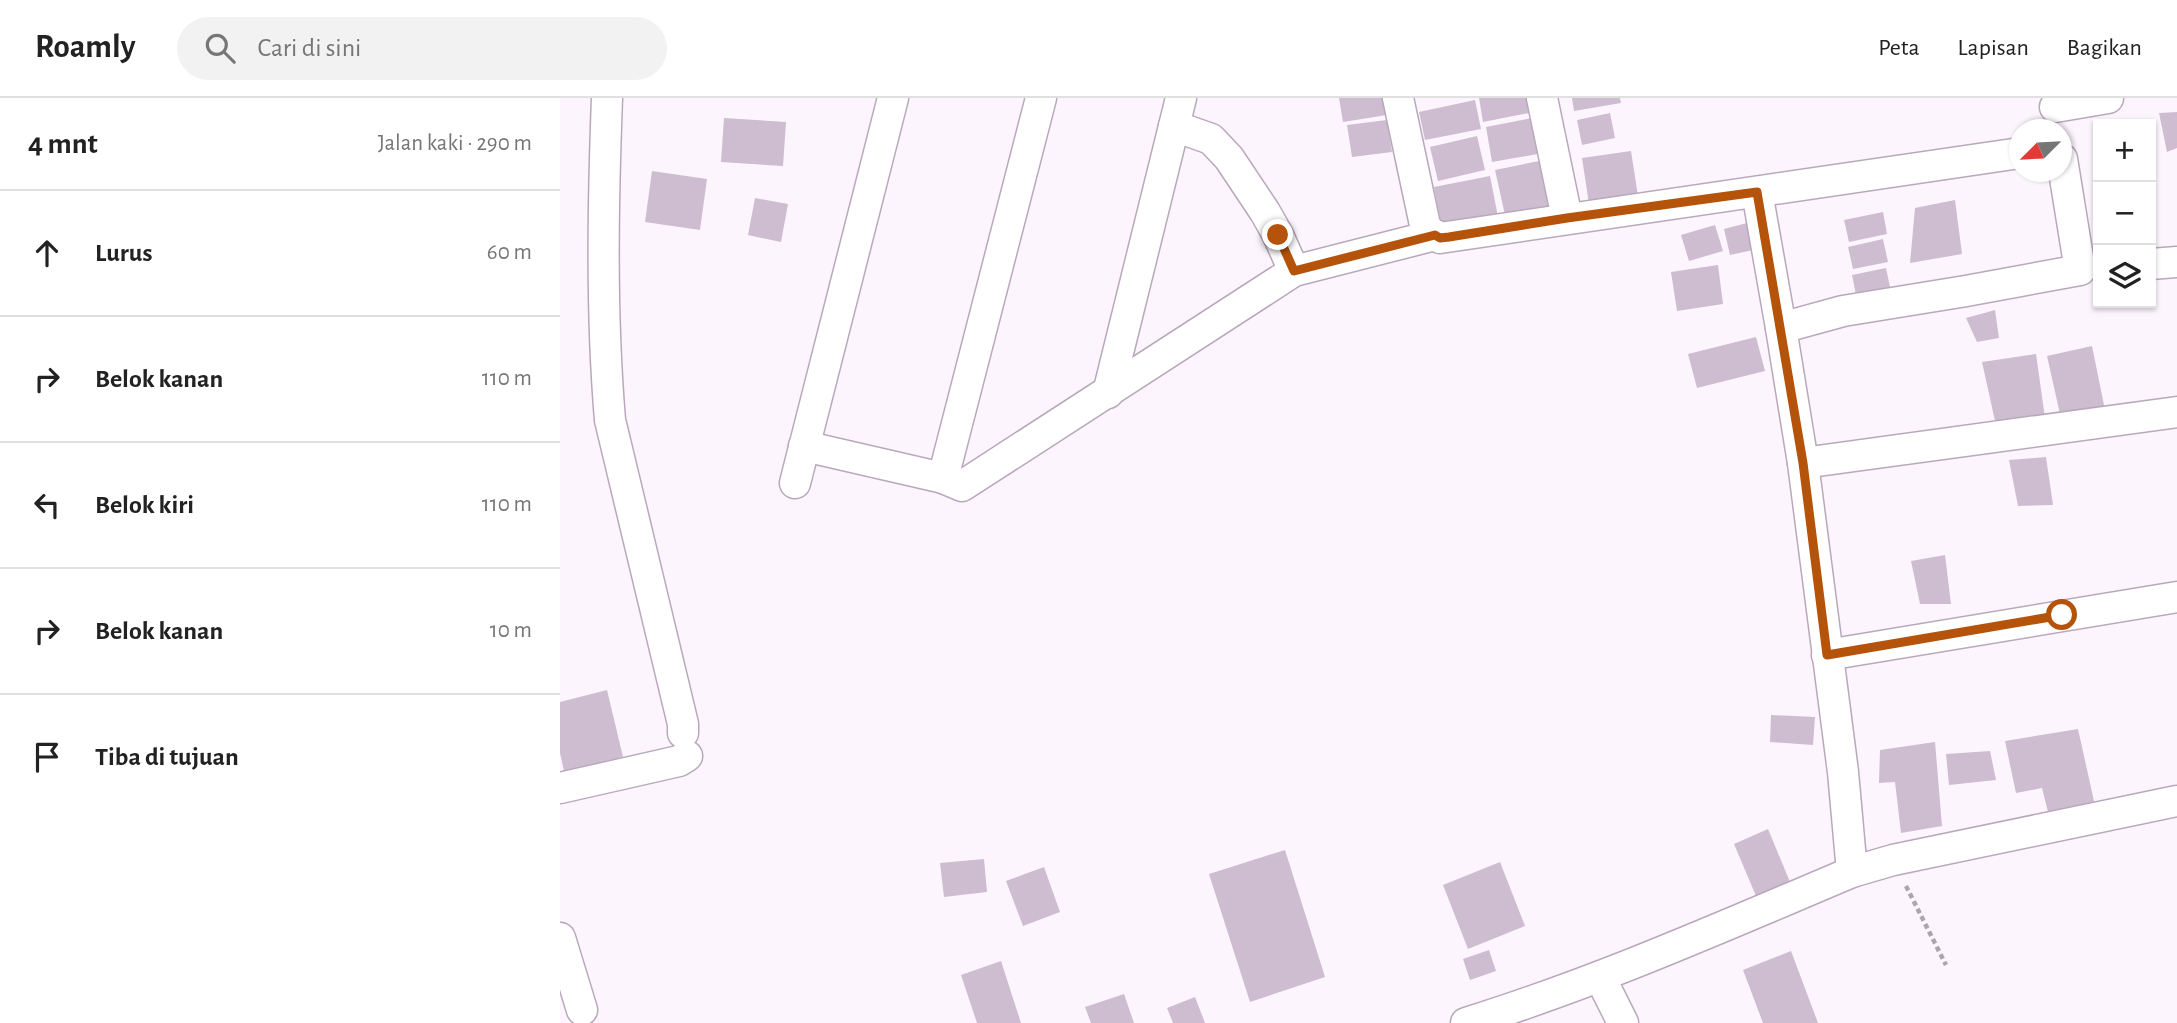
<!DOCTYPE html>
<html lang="id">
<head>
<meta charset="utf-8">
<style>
	:root { --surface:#fff; --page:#f2f2f2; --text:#222; --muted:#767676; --line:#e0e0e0 }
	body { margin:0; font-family:"Alegreya Sans",sans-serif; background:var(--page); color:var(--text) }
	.controls { position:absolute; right:21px; top:21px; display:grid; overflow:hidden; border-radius:0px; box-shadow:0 2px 5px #0004 }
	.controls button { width:63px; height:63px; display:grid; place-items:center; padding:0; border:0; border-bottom:2px solid var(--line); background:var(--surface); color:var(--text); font:35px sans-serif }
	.compass { position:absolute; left:1449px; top:21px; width:63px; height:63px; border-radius:50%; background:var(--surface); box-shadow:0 2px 5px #0004; rotate:246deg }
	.stop { position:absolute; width:21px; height:21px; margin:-16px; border:5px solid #b45309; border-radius:50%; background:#fff }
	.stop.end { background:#b45309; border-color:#fff; box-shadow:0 2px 7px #0008 }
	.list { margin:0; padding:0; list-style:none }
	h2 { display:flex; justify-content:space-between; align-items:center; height:91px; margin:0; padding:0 28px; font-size:30px }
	h2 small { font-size:23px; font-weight:400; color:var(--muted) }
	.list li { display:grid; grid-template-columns:46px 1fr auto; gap:21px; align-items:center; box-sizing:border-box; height:126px; padding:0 28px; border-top:2px solid var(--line) }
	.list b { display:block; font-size:26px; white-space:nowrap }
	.list em { font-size:23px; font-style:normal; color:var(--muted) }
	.icon { flex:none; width:38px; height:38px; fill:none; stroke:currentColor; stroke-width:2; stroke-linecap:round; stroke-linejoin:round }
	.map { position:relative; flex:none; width:1617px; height:925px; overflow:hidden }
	header { display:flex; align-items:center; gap:42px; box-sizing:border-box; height:98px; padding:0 35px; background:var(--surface); border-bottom:2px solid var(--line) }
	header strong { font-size:33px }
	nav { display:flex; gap:38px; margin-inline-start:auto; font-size:24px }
	.search { width:490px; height:63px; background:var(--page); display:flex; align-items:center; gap:18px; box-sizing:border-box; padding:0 24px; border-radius:38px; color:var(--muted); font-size:26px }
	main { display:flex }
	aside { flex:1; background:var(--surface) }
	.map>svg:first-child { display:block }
	.building { fill:#cebcd0 }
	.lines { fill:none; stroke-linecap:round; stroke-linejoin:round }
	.minor-casing { stroke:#b9a8bc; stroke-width:33 }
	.path { stroke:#ada5ad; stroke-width:4.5; stroke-dasharray:5 3.5; stroke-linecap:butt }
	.minor { stroke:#fff; stroke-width:30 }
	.route { stroke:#b45309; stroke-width:9 }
</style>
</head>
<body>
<header>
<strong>Roamly</strong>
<div class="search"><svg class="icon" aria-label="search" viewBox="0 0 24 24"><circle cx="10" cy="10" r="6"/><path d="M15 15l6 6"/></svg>Cari di sini</div>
<nav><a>Peta</a><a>Lapisan</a><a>Bagikan</a></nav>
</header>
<main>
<aside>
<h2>4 mnt<small>Jalan kaki · 290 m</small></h2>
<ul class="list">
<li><svg class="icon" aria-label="ahead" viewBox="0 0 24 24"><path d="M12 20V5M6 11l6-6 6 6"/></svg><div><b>Lurus</b></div><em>60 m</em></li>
<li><svg class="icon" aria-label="right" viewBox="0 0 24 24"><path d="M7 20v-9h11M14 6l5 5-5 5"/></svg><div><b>Belok kanan</b></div><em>110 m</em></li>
<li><svg class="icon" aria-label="left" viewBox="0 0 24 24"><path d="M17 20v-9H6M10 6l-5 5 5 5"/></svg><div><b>Belok kiri</b></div><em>110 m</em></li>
<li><svg class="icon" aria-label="right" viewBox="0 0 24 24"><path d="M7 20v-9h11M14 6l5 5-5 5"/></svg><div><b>Belok kanan</b></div><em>10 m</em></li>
<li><svg class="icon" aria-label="arrive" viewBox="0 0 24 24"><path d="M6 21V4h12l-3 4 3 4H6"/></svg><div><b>Tiba di tujuan</b></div></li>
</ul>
</aside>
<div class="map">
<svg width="1617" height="925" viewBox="0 0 1617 925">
	<rect width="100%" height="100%" fill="#fdf5fe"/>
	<g class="building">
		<polygon points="779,0 824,0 827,17 783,24"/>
		<polygon points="919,0 967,0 969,15 923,24"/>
		<polygon points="1012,0 1060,0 1061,5 1014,13"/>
		<polygon points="915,2 921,31 865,42 859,14"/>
		<polygon points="1617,14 1617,50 1607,54 1599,15"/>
		<polygon points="1050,15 1055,40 1022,47 1017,22"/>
		<polygon points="164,20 226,24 223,68 161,64"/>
		<polygon points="972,20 978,56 932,64 926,29"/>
		<polygon points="827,22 832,54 792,59 787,27"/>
		<polygon points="917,38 925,72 878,83 870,49"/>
		<polygon points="1071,53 1078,98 1029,106 1022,60"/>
		<polygon points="979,63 990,117 947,126 935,72"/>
		<polygon points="92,73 147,81 140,132 85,124"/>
		<polygon points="930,78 939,124 883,135 874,89"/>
		<polygon points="195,100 228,106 221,144 188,137"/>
		<polygon points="1395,102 1402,156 1350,165 1355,110"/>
		<polygon points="1323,114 1327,136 1289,144 1284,122"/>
		<polygon points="1187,125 1193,152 1170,157 1164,131"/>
		<polygon points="1155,127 1163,153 1129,163 1121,137"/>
		<polygon points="1323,141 1328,164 1293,171 1288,149"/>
		<polygon points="1158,167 1163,206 1117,213 1111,174"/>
		<polygon points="1326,170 1330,189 1296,197 1292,177"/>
		<polygon points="1435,212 1439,240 1417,244 1406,220"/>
		<polygon points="1196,239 1205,273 1137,290 1128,256"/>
		<polygon points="1532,248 1546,317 1502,325 1487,258"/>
		<polygon points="1476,256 1486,327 1437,332 1422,264"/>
		<polygon points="1486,359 1493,407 1458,408 1449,362"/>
		<polygon points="1385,457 1391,506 1360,506 1351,463"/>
		<polygon points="47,592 63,659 4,673 0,655 0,604"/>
		<polygon points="1211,617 1255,619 1253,647 1210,644"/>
		<polygon points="1518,631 1536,712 1490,722 1482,690 1456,695 1445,643"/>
		<polygon points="1375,644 1382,728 1341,735 1335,684 1319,685 1320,652"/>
		<polygon points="1430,653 1436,682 1389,687 1386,656"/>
		<polygon points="1208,731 1230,784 1196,798 1174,746"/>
		<polygon points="725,752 765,879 690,904 649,776"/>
		<polygon points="424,761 427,794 384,799 380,765"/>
		<polygon points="940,764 965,828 908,851 883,787"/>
		<polygon points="484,769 500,814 463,828 446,783"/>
		<polygon points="929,852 936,873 910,882 903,861"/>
		<polygon points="1231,853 1258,925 1203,925 1183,872"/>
		<polygon points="441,863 461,925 417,925 401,877"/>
		<polygon points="564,896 574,925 531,925 525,909"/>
		<polygon points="635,899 645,925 613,925 607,910"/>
	</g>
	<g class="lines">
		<defs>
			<g id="minor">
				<path d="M47,0C43,107 41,215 50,322L123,626V635"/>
				<polyline points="838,0 865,127 869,134 880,140 1460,55"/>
				<polyline points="982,0 1007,120"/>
				<polyline points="1495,9 1548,0"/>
				<polyline points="614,28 651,41 669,60 705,114 718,137 734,173"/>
				<polyline points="1502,61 1520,172 1406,193 1283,213 1221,230 1243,365 1283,674 1292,774 1333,762 1617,703"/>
				<polyline points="1197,94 1221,230"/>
				<polyline points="1591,166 1617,164"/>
				<polyline points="548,295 621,0"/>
				<polyline points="244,348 383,380 402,388 734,173 875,137"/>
				<polyline points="1243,365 1617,314"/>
				<polyline points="383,380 481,0"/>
				<polyline points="235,385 333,0"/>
				<polyline points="1267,557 1617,499"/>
				<polyline points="0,690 119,663 127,658"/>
				<polyline points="0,840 22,912"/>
				<polyline points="1040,879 1063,925"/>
				<path d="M906,925C1038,884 1164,828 1292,774"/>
			</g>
		</defs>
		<use href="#minor" class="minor-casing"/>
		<polyline class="path" points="1346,788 1386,867"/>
		<use href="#minor" class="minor"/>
	</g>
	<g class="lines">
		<polyline class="route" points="718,137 734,173 875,137 880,140 889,139 1007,120 1197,94 1243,365 1267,557 1502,517"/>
	</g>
</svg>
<div class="controls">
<button>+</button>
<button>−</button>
<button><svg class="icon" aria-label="layers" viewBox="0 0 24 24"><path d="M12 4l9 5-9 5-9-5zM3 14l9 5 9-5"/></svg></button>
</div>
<svg class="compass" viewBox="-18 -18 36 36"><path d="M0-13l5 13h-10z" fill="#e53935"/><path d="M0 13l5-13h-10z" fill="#767676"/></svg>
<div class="stop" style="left:1502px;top:517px"></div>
<div class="stop end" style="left:718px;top:137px"></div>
</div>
</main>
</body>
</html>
